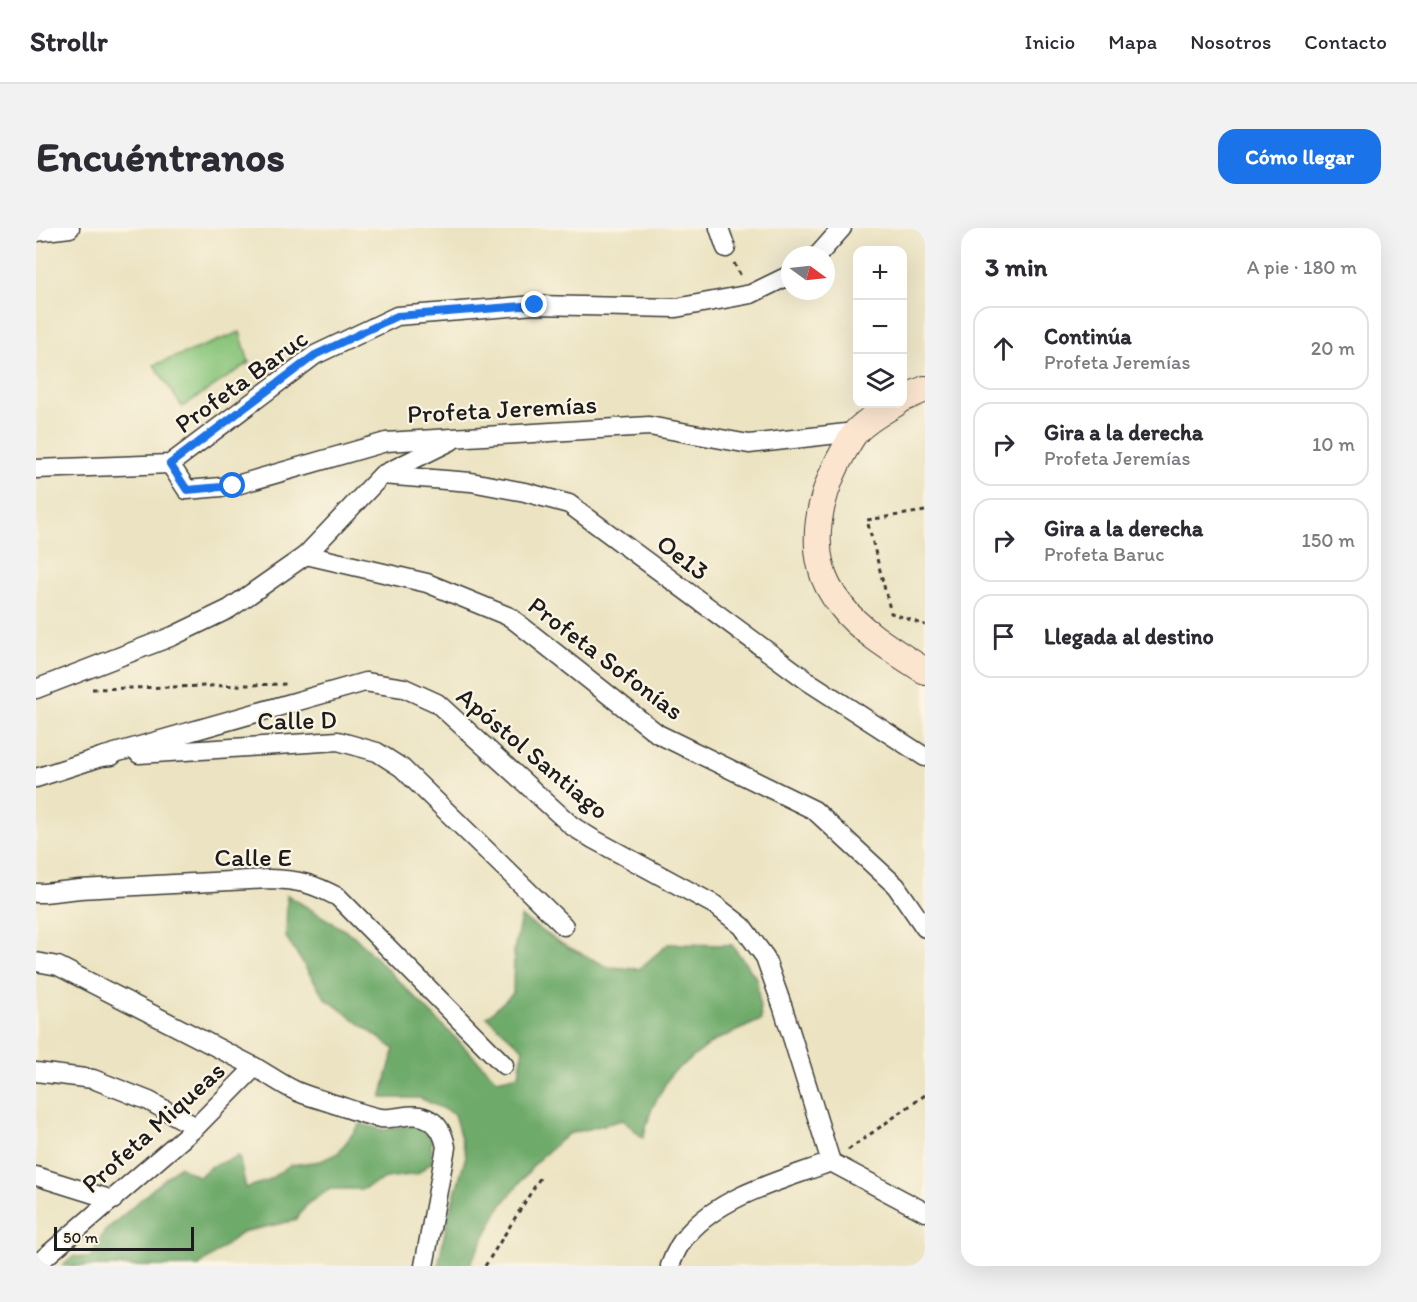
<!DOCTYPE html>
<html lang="es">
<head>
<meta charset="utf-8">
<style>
	:root { --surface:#fff; --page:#f2f2f3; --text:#2b2b33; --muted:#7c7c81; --line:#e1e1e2; --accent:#1a73e8 }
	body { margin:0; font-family:Itim,sans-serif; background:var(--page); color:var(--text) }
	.controls { position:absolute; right:18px; top:18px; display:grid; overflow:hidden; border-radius:12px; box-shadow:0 6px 24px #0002 }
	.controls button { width:54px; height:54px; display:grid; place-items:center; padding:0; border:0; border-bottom:2px solid var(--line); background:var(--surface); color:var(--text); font:30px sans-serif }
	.compass { position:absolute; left:745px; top:18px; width:54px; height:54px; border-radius:50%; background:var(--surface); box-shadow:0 6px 24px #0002; rotate:105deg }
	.scale { position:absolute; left:18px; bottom:15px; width:140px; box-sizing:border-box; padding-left:6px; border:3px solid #1c1c1c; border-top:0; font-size:16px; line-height:21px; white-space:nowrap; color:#1c1c1c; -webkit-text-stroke:4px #fcf5e5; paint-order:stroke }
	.stop { position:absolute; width:18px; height:18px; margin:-14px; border:4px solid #1a73e8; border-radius:50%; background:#fff }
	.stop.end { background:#1a73e8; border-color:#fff; box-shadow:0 2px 6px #0008 }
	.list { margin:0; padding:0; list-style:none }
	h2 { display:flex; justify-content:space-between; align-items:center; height:78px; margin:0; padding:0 24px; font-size:26px }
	h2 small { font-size:20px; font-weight:400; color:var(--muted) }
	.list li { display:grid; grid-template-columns:39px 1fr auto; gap:18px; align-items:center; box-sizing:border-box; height:84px; margin:0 12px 12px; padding:0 12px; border:2px solid var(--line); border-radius:18px }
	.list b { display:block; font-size:22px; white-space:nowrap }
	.list p { margin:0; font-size:20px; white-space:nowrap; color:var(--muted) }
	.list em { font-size:20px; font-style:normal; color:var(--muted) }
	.icon { flex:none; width:33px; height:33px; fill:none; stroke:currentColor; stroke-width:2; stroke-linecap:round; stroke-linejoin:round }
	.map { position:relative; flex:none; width:889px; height:1038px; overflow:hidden; border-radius:18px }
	header { display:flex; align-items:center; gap:36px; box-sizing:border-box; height:84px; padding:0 30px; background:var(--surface); border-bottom:2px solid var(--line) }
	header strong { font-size:28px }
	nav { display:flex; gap:33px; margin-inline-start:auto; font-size:21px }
	.intro { display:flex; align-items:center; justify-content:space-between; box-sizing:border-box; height:144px; padding:0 36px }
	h1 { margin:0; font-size:42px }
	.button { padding:15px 27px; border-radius:18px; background:var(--accent); color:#fff; font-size:21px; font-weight:700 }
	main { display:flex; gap:36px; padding:0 36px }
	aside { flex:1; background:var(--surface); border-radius:18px; box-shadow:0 6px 24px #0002 }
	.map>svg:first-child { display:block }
	.green { fill:#89c57a; stroke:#52704b; stroke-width:1.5 }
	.forest { fill:#6eaa6a; stroke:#456343; stroke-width:1.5 }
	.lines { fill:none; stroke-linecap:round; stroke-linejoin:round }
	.street-casing { stroke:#3b3a35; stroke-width:21 }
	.secondary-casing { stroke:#3b3a35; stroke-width:28 }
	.path { stroke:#3b3a35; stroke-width:3; stroke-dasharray:4.5 4.5; stroke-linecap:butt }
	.street { stroke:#fff; stroke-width:18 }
	.secondary { stroke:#fbe5cf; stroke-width:26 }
	.route { stroke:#1a73e8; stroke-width:8 }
	.labels { text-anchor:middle; stroke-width:4.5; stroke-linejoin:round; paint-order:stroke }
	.street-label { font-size:26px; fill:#1c1c1c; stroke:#fcf5e5 }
</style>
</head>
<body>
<header>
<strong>Strollr</strong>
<nav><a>Inicio</a><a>Mapa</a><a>Nosotros</a><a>Contacto</a></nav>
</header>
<div class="intro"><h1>Encuéntranos</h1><a class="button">Cómo llegar</a></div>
<main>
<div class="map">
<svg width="889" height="1038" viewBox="0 0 889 1038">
	<rect width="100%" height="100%" fill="#fcf5e5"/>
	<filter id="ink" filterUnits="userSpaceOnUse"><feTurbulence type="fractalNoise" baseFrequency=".0167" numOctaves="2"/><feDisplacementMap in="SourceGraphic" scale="12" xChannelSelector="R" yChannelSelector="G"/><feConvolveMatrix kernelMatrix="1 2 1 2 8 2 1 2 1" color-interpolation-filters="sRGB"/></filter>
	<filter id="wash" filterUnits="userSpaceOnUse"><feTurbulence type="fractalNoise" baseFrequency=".008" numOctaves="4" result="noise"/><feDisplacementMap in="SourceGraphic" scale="24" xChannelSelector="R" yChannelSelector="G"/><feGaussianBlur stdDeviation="1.35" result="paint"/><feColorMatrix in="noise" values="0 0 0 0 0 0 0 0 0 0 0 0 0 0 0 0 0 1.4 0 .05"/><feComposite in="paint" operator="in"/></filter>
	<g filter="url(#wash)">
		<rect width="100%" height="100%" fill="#ebe3c1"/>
		<polygon class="green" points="204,104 213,135 146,179 118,137"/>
		<g class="forest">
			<polygon points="251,667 318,708 461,852 483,847 487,821 451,789 477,765 478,722 485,689 526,716 572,739 603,741 632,716 696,717 721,751 725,792 678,813 635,846 616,880 607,910 587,892 532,906 502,932 465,978 433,1038 402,1038 411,993 430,928 418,886 384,870 345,870 358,821 289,770 250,709"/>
			<polygon points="324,896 348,902 362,899 385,898 395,910 396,934 381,946 350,950 327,961 294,961 272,975 260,992 207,1004 163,1038 26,1038 38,1028 54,1030 68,1004 143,938 163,949 174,939 203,928 210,960 231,953 254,937 285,933 302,925"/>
		</g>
	</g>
	<g filter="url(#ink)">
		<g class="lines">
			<defs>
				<g id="street">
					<polyline points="683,0 690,20"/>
					<polyline points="0,4 34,0"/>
					<polyline points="782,27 806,0"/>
					<polyline points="134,236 151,262 197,258 350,214 613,198 713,216 819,204"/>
					<polyline points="0,241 134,236 279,127 361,88 499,77 640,80 715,66 754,47"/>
					<polyline points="346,247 435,254 489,264 533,276 773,454 889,529"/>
					<polyline points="270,327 391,355 474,389 622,506 778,582 860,658 889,700"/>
					<polyline points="0,461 137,408 193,381 270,327 346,247 415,213"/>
					<polyline points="103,526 302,513 341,524 366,540 528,698"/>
					<polyline points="65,529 329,454 368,460 401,475 536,598 557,611 679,677 706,698 729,729 747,780 795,934"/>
					<polyline points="0,550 65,529 76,528"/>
					<path d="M0,665H8L44,661L233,651C263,652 275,655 302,669L468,837"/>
					<polyline points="0,734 22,738 219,839"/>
					<polyline points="0,844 57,851 113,873 160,899"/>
					<polyline points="0,948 77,972"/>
					<path d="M0,1037L160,899L219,839C233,847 246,857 260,863C271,868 284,871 295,875C311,880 328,887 344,890C362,892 378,882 394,892C404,898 408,908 410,919L388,1038"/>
					<path d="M634,1038C638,1027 644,1014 652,1006C686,967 747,952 795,934L889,984"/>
				</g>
				<g id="secondary">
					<polyline points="866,171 889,161"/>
					<path d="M859,176C847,183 827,195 819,205C815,210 812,216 809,221C789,255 775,299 785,339C788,354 797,368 806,379C825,404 863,426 889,443"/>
				</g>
			</defs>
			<use href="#street" class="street-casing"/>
			<use href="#secondary" class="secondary-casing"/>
			<g class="path">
				<polyline points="698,35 706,50"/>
				<polyline points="889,283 831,292 855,385 889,397"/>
				<polyline points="56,461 250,456"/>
				<polyline points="812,922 889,867"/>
				<polyline points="449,1038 504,950"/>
			</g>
			<use href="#street" class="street"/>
			<use href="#secondary" class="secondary"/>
		</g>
	</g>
	<g class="lines" filter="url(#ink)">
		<polyline class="route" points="197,258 151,262 134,236 279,127 361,88 499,77"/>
	</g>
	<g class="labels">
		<g class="street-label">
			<text transform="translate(205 153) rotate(-36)" y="9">Profeta Baruc</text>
			<text transform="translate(466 181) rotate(-3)" y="9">Profeta Jeremías</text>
			<text transform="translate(647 329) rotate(37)" y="9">Oe13</text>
			<text transform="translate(570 430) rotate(37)" y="9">Profeta Sofonías</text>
			<text transform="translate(261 492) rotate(-1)" y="9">Calle D</text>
			<text transform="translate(497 525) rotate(40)" y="9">Apóstol Santiago</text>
			<text x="217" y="638">Calle E</text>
			<text transform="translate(117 899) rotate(-42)" y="9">Profeta Miqueas</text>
		</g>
	</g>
</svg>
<div class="controls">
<button>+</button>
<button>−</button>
<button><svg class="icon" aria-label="layers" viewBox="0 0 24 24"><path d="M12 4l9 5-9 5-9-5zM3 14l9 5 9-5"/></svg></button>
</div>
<svg class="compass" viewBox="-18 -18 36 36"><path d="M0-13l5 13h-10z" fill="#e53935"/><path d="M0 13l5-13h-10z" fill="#7c7c81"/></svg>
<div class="scale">50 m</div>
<div class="stop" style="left:197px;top:258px"></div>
<div class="stop end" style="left:499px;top:77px"></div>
</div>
<aside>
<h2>3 min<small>A pie · 180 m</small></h2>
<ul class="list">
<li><svg class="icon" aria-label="ahead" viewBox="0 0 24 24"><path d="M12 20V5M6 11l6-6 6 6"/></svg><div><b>Continúa</b><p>Profeta Jeremías</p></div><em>20 m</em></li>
<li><svg class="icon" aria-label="right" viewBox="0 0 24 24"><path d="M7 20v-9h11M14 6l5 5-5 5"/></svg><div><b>Gira a la derecha</b><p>Profeta Jeremías</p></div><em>10 m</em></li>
<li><svg class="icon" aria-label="right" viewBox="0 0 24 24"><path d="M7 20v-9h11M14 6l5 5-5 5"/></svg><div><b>Gira a la derecha</b><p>Profeta Baruc</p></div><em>150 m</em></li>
<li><svg class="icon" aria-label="arrive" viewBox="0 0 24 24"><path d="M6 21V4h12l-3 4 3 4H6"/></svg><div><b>Llegada al destino</b></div></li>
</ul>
</aside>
</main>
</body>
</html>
